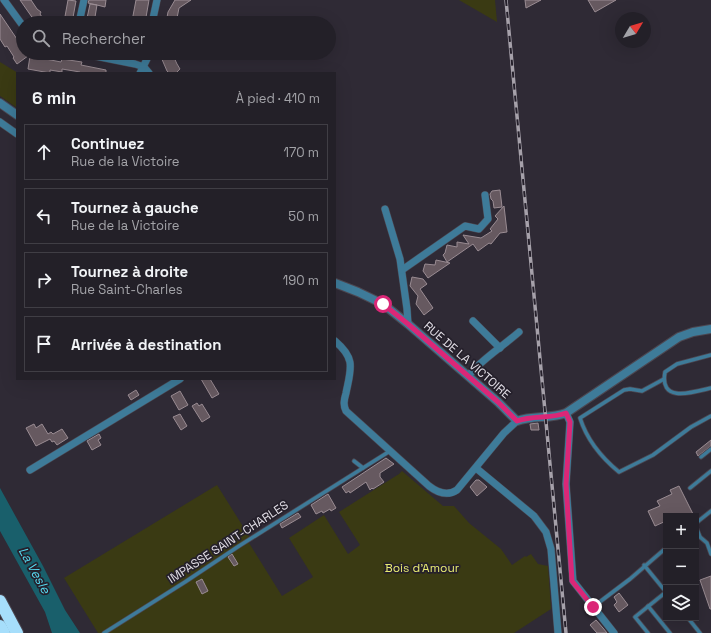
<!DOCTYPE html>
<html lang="fr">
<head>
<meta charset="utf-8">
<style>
	:root { --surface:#232028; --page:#2b2830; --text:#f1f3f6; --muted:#a3a3a8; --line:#403e45 }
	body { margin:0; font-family:"Space Grotesk",sans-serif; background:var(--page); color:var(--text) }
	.controls { position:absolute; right:12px; bottom:12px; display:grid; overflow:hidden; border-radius:0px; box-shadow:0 4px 16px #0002 }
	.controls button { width:36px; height:36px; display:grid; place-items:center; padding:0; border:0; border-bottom:1px solid var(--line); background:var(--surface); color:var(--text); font:20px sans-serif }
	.compass { position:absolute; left:615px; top:12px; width:36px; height:36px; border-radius:50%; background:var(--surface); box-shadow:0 4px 16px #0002; rotate:52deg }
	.stop { position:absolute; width:12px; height:12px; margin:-9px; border:3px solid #db2777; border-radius:50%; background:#fff }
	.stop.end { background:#db2777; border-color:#fff; box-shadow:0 1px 4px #0008 }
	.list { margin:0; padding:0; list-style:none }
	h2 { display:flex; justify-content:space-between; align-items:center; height:52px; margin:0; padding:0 16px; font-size:17px }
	h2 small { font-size:13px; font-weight:400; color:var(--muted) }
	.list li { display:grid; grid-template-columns:26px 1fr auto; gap:12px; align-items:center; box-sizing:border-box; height:56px; margin:0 8px 8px; padding:0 8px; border:1px solid var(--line); border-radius:0px }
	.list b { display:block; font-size:15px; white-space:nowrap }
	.list p { margin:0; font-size:13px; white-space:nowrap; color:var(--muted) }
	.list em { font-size:13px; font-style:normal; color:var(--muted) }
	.icon { flex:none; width:22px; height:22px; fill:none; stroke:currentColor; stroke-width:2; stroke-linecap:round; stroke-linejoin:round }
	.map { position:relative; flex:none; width:711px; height:633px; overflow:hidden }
	.search { position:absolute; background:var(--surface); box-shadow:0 4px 16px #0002; left:16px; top:16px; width:320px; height:44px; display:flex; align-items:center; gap:10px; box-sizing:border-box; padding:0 14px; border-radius:22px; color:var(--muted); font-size:15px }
	.panel { position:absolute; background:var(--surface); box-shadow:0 4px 16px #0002; left:16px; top:72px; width:320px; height:308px; border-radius:0px }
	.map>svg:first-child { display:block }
	.green { fill:#3a3a13 }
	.water { fill:#195f6b }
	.building { fill:#665960; stroke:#9a8c93 }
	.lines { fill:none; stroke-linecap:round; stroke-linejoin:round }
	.service-casing { stroke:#4c4751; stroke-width:5 }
	.minor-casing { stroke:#4c4751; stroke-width:8 }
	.tertiary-casing { stroke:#4c4751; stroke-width:10 }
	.motorway-casing { stroke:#4c4751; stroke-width:14 }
	.service { stroke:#3e7b99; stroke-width:3.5 }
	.minor { stroke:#3e7b99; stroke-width:7 }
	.tertiary { stroke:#3e7b99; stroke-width:8 }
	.motorway { stroke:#a6defb; stroke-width:12 }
	.rail-casing { stroke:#a6a1aa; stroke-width:3.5 }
	.rail { stroke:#25202b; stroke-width:2; stroke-dasharray:6; stroke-linecap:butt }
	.route { stroke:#db2777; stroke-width:5 }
	.labels { text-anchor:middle; stroke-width:3.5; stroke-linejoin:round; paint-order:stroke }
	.street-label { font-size:12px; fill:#e2dee6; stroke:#25202b }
	.park-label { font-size:12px; fill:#e8eb71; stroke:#25202b }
	.water-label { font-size:13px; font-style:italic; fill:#55d6ed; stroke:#25202b }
</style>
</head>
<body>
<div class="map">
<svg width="711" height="633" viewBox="0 0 711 633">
	<rect width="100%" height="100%" fill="#2f2a35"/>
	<g class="green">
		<polygon points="459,0 495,0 497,22"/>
		<polygon points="0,62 18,73 17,108 0,96"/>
		<polygon points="402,471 443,506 454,506 469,523 501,549 512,565 525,556 526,557 531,554 538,564 548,566 551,609 514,633 98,633 64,578 217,485 249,536 249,543 282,596 313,577 289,538 324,515 348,554 360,545 339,512 399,474"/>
	</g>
	<polygon class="water" points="0,488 43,566 65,610 80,633 52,633 45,612 0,531"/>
	<g class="building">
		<polygon points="20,0 31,0 37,9 41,12 40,14 46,23 36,23"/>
		<polygon points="68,0 76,1 72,23 64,22"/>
		<polygon points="89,0 106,0 105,7 97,5 94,23 86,23 90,4 97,5 88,3"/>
		<polygon points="136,0 149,0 145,23 133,23 134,21 132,21"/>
		<polygon points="175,0 191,0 179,8 176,23 166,23 168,12"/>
		<polygon points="525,0 541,0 526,8"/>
		<polygon points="588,0 616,0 595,12"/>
		<polygon points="0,14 23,48 23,53 32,53 17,64 13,58 14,57 7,46 5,47 0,39"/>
		<polygon points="161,53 172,53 177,64 180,69 176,73 169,73 167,71 161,57"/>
		<polygon points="30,56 61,62 62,59 82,62 81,65 106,70 106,73 79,73 80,72 62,69 62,72 50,70 50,73 28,69"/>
		<polygon points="500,190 502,207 494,208 493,201 491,199 490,194 492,191"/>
		<polygon points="504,206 507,232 500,233 491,244 489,243 478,251 473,244 447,262 443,255 445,253 447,245 457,247 457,242 469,244 463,235 481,238 492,231 490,229 498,219 495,216"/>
		<polygon points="436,260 450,263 428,278 423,271 425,264 435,265"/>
		<polygon points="412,277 423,279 427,284 420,289 433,308 424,315 416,304 418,296 410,286"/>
		<polygon points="201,379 210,379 219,394 212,398"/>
		<polygon points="136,390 139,395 131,400 128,395"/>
		<polygon points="180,391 188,405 179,410 171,396"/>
		<polygon points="197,403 199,406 202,404 210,417 202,422 192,406"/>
		<polygon points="180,414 187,426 181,430 173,417"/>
		<polygon points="538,423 539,430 531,430 530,424"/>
		<polygon points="34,424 36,428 42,424 48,434 51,432 53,434 62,429 68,438 57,445 54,441 52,442 50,439 36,446 26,428"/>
		<polygon points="99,434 101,438 98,440 101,445 92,450 87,441"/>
		<polygon points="711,440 711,446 698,456 696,452"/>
		<polygon points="386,458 394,464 380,473 380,477 384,482 373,489 372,488 370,490 366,482 350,493 349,491 346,493 342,487"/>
		<polygon points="476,480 479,480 487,487 477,496 470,487"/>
		<polygon points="679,486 694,516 666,516 666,521 655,526 648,511 660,506 657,501 672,494 670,490"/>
		<polygon points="328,494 336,508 331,511 330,509 323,513 322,511 316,514 311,505"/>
		<polygon points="298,513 301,517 282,528 280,524"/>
		<polygon points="232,554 238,564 234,566 228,557"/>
		<polygon points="711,576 711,609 710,609 700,580"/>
		<polygon points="202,579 208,591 202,594 196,582"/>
		<polygon points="619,593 628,605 619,612 614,605 617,602 614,597"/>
		<polygon points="596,620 603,628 607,633 597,633 590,625"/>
	</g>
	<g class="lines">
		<defs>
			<g id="service">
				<path d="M711,355L677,364L665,372C659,404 694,392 711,388"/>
				<path d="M664,379L642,391L630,389L624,390L580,418C587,440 602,458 619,472L653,455L691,427L711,416"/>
				<polyline points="701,457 711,449"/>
				<polyline points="354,461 363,468"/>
				<polyline points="690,488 711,471"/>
				<polyline points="696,523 711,511"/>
				<polyline points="696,527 700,537 707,543 711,554"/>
				<polyline points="644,565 666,592"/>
				<polyline points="648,606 670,633"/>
				<polyline points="593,607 630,579 666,548"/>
				<polyline points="688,618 700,633"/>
				<polyline points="104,633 185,582 239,546 390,451"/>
				<polyline points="648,633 635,617 666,592"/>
			</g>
			<g id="minor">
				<polyline points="4,0 23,26"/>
				<polyline points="79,23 84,0"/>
				<polyline points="152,23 157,0"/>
				<polyline points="80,53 135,64 144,67 149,73"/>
				<polyline points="140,73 147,59 148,53"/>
				<polyline points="0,122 17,134"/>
				<polyline points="385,209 400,259 407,309 408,324"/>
				<polyline points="402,270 465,226 479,229 488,219 485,195"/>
				<polyline points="473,321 500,348"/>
				<path d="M335,341C356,359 351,368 346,393C344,400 343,405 346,411L429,486C438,493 448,496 457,490L504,433L517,421"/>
				<path d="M468,376C482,359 502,347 519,332"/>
				<polyline points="566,413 570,422 566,484 573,581 614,633"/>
				<polyline points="476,468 534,516 546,532 551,549 558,633"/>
				<polyline points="30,470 180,379"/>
			</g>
			<g id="tertiary">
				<polyline points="0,103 17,115"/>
				<path d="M335,283L358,292L383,304L408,324L498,402L517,421C533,415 551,419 566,413L679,337L693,332L711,329"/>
			</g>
			<g id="motorway">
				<polyline points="0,601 17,633"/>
				<polyline points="0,626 4,633"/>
			</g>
		</defs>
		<use href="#service" class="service-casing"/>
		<use href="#minor" class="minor-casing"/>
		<use href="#tertiary" class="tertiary-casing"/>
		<use href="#motorway" class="motorway-casing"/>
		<use href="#service" class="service"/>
		<use href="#minor" class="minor"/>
		<use href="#tertiary" class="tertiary"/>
		<use href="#motorway" class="motorway"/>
		<defs>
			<polyline id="rail" points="506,0 566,633"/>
		</defs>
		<use href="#rail" class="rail-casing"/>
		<use href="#rail" class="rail"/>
	</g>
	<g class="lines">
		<path class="route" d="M383,304L408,324L498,402L517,421C533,415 551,419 566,413L570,422L566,484L572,581L593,607"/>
	</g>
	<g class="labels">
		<g class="street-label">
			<text transform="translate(467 360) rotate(41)" y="4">RUE DE LA VICTOIRE</text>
			<text transform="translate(228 542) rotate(-33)" y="4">IMPASSE SAINT-CHARLES</text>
		</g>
		<g class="park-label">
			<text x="422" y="572">Bois d'Amour</text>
		</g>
		<g class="water-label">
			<text transform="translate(35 570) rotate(61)" y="5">La Vesle</text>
		</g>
	</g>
</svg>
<div class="controls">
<button>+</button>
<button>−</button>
<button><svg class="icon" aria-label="layers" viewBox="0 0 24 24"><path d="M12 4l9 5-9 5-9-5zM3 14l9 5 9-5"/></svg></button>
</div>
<svg class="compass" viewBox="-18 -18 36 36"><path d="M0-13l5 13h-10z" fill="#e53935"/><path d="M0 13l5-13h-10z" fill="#a3a3a8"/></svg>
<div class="stop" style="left:383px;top:304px"></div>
<div class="stop end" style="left:593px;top:607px"></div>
<div class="search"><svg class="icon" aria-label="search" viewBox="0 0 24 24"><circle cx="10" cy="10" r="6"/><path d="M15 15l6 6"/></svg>Rechercher</div>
<section class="panel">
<h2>6 min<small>À pied · 410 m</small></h2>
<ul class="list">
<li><svg class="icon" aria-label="ahead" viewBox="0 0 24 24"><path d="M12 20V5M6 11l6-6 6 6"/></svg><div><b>Continuez</b><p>Rue de la Victoire</p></div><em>170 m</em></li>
<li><svg class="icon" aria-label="left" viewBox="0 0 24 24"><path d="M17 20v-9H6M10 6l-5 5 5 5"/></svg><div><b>Tournez à gauche</b><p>Rue de la Victoire</p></div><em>50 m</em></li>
<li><svg class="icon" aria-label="right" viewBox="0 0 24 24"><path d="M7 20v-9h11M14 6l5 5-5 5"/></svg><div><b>Tournez à droite</b><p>Rue Saint-Charles</p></div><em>190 m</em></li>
<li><svg class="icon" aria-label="arrive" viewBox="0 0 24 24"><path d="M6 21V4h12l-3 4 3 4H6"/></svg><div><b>Arrivée à destination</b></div></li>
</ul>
</section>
</div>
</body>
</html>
